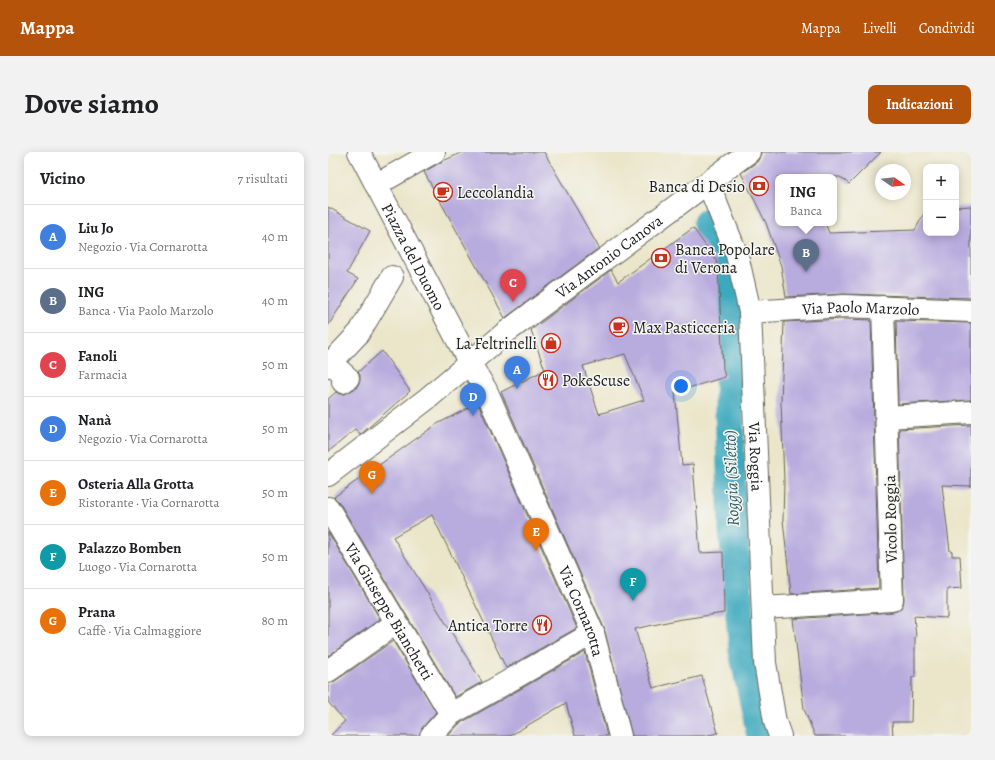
<!DOCTYPE html>
<html lang="it">
<head>
<meta charset="utf-8">
<style>
	:root { --surface:#fff; --page:#f2f2f2; --text:#202124; --muted:#757577; --line:#e0e0e0; --accent:#b45309 }
	body { margin:0; font-family:Alegreya,serif; background:var(--page); color:var(--text) }
	.controls { position:absolute; right:12px; top:12px; display:grid; overflow:hidden; border-radius:8px; box-shadow:0 2px 10px #0003 }
	.controls button { width:36px; height:36px; display:grid; place-items:center; padding:0; border:0; border-bottom:1px solid var(--line); background:var(--surface); color:var(--text); font:20px sans-serif }
	.compass { position:absolute; left:547px; top:12px; width:36px; height:36px; border-radius:50%; background:var(--surface); box-shadow:0 2px 10px #0003; rotate:104deg }
	.you { position:absolute; left:353px; top:234px; width:14px; height:14px; margin:-10px; border:3px solid #fff; border-radius:50%; background:#1a73e8; box-shadow:0 0 0 6px #1a73e833 }
	.badge { display:grid; place-items:center; width:26px; height:26px; border-radius:50%; background:var(--accent); color:#fff; font-size:13px; font-weight:700 }
	.pin { position:absolute; translate:-50% -33px; filter:drop-shadow(0 1px 2px #0008) }
	.pin::after { content:''; position:absolute; top:21px; width:14px; height:12px; background:inherit; clip-path:polygon(0 0,100% 0,50% 100%) }
	.popup { position:absolute; left:447px; top:22px; width:62px; height:52px; box-sizing:border-box; display:grid; place-content:center; border-radius:8px; background:var(--surface); filter:drop-shadow(0 1px 3px #0005); font-size:13px; white-space:nowrap; color:var(--muted) }
	.popup b { font-size:15px; color:var(--text) }
	.popup::after { content:''; position:absolute; left:50%; top:100%; margin-left:-8px; border:8px solid transparent; border-top-color:var(--surface) }
	.list { margin:0; padding:0; list-style:none }
	h2 { display:flex; justify-content:space-between; align-items:center; height:52px; margin:0; padding:0 16px; font-size:17px }
	h2 small { font-size:13px; font-weight:400; color:var(--muted) }
	.list li { display:grid; grid-template-columns:26px 1fr auto; gap:12px; align-items:center; box-sizing:border-box; height:64px; padding:0 16px; border-top:1px solid var(--line) }
	.list b { display:block; font-size:15px; white-space:nowrap }
	.list p { margin:0; font-size:13px; white-space:nowrap; color:var(--muted) }
	.list em { font-size:13px; font-style:normal; color:var(--muted) }
	.map { position:relative; flex:none; width:643px; height:584px; overflow:hidden; border-radius:8px }
	header { display:flex; align-items:center; gap:24px; box-sizing:border-box; height:56px; padding:0 20px; background:var(--accent); color:#fff }
	header strong { font-size:19px }
	nav { display:flex; gap:22px; margin-inline-start:auto; font-size:14px }
	.intro { display:flex; align-items:center; justify-content:space-between; box-sizing:border-box; height:96px; padding:0 24px }
	h1 { margin:0; font-size:28px }
	.button { padding:10px 18px; border-radius:8px; background:var(--accent); color:#fff; font-size:14px; font-weight:700 }
	main { display:flex; gap:24px; padding:0 24px }
	aside { flex:1; background:var(--surface); border-radius:8px; box-shadow:0 2px 10px #0003 }
	.map>svg:first-child { display:block }
	.lines { fill:none; stroke-linecap:round; stroke-linejoin:round }
	.canal { stroke:#3ea9be; stroke-width:29 }
	.building { fill:#b8abde; fill-rule:evenodd }
	.minor-casing { stroke:#646359; stroke-width:24 }
	.minor { stroke:#fff; stroke-width:22 }
	.labels { text-anchor:middle; stroke-width:3; stroke-linejoin:round; paint-order:stroke }
	.poi-label { font-size:16px; fill:#1c1c1c; stroke:#f6f6f2; text-anchor:start }
	.street-label { font-size:16px; fill:#1c1c1c; stroke:#f6f6f2 }
	.water-label { font-size:17px; font-style:italic; fill:#2b5b65; stroke:#f6f6f2 }
</style>
</head>
<body>
<header>
<strong>Mappa</strong>
<nav><a>Mappa</a><a>Livelli</a><a>Condividi</a></nav>
</header>
<div class="intro"><h1>Dove siamo</h1><a class="button">Indicazioni</a></div>
<main>
<aside>
<h2>Vicino<small>7 risultati</small></h2>
<ul class="list">
<li><span class="badge" style="background:#3f7fe0">A</span><div><b>Liu Jo</b><p>Negozio · Via Cornarotta</p></div><em>40 m</em></li>
<li><span class="badge" style="background:#5c6f8a">B</span><div><b>ING</b><p>Banca · Via Paolo Marzolo</p></div><em>40 m</em></li>
<li><span class="badge" style="background:#e0444e">C</span><div><b>Fanoli</b><p>Farmacia</p></div><em>50 m</em></li>
<li><span class="badge" style="background:#3f7fe0">D</span><div><b>Nanà</b><p>Negozio · Via Cornarotta</p></div><em>50 m</em></li>
<li><span class="badge" style="background:#e8710a">E</span><div><b>Osteria Alla Grotta</b><p>Ristorante · Via Cornarotta</p></div><em>50 m</em></li>
<li><span class="badge" style="background:#0f9aa8">F</span><div><b>Palazzo Bomben</b><p>Luogo · Via Cornarotta</p></div><em>50 m</em></li>
<li><span class="badge" style="background:#e8710a">G</span><div><b>Prana</b><p>Caffè · Via Calmaggiore</p></div><em>80 m</em></li>
</ul>
</aside>
<div class="map">
<svg width="643" height="584" viewBox="0 0 643 584">
	<rect width="100%" height="100%" fill="#f6f6f2"/>
	<filter id="ink" filterUnits="userSpaceOnUse"><feTurbulence type="fractalNoise" baseFrequency=".025" numOctaves="2"/><feDisplacementMap in="SourceGraphic" scale="8" xChannelSelector="R" yChannelSelector="G"/><feConvolveMatrix kernelMatrix="1 2 1 2 8 2 1 2 1" color-interpolation-filters="sRGB"/></filter>
	<filter id="wash" filterUnits="userSpaceOnUse"><feTurbulence type="fractalNoise" baseFrequency=".012" numOctaves="4" result="noise"/><feDisplacementMap in="SourceGraphic" scale="16" xChannelSelector="R" yChannelSelector="G"/><feGaussianBlur stdDeviation="0.9" result="paint"/><feColorMatrix in="noise" values="0 0 0 0 0 0 0 0 0 0 0 0 0 0 0 0 0 1.4 0 .05"/><feComposite in="paint" operator="in"/></filter>
	<g filter="url(#wash)">
		<rect width="100%" height="100%" fill="#ebe6ca"/>
		<g class="lines">
			<polyline class="canal" points="379,71 398,110 402,173 401,258 405,379 415,499 433,584"/>
		</g>
		<g id="blocks">
			<g class="building">
				<polygon points="135,0 216,0 271,96 177,166 96,20 113,10"/>
				<polygon points="433,0 553,0 521,32 512,25 450,25 450,71 497,71 501,81 587,78 598,58 598,81 628,81 628,55 643,54 643,146 516,142 458,145 453,114 438,71 413,21 429,10 432,5"/>
				<polygon points="0,55 42,79 19,121 30,127 0,174"/>
				<path d="M365,76L388,108L390,114L395,217L397,225L347,240L354,313L365,312L372,401L395,400L396,461L348,468L307,477L325,536L374,524L390,581L376,584H304L276,476L173,240L217,218L203,178L283,118L290,130ZM297,202L316,248L271,262L255,214Z"/>
				<polygon points="516,167 543,168 551,436 463,442 455,368 456,329 453,250 456,170"/>
				<polygon points="568,169 643,171 643,248 570,252"/>
				<polygon points="54,199 82,239 32,283 28,277 0,300 0,247 8,240 11,242 17,242 28,236 32,229 32,223 30,220"/>
				<polygon points="150,251 249,476 178,516 104,363 65,385 154,530 127,545 11,350 6,345 109,272"/>
				<polygon points="643,273 643,334 614,333 622,399 624,399 624,404 632,404 634,436 619,437 619,466 586,464 588,485 587,485 587,525 584,525 583,570 564,570 565,584 487,584 476,557 465,467 565,460 571,458 575,453 576,448 571,277"/>
				<polygon points="0,380 52,467 0,504"/>
				<polygon points="65,489 108,560 94,576 91,584 2,584 17,569 0,550 0,531 7,529"/>
				<polygon points="257,500 279,584 247,584 238,551 181,584 120,584 131,572"/>
			</g>
		</g>
	</g>
	<g filter="url(#ink)">
		<use href="#blocks" fill-opacity="0" stroke="#646359" stroke-width="1"/>
		<g class="lines">
			<defs>
				<g id="minor">
					<path id="s1" d="M31,0L141,210L158,238L265,481L292,584"/>
					<path id="s2" d="M380,31L409,103L422,160L437,511L447,570L452,584"/>
					<polyline points="48,33 106,0"/>
					<path id="s3" d="M422,160L516,154L643,159"/>
					<polyline points="34,176 64,125"/>
					<polyline points="3,211 20,226 15,230"/>
					<polyline points="0,214 31,181"/>
					<polyline points="559,265 643,260"/>
					<path id="s4" d="M0,323L100,246L177,181L421,0"/>
					<path id="s5" d="M0,356L123,562"/>
					<polyline points="435,456 564,448 555,155"/>
					<polyline points="0,519 68,471"/>
					<polyline points="103,584 123,562 265,481"/>
				</g>
			</defs>
			<use href="#minor" class="minor-casing"/>
			<use href="#minor" class="minor"/>
		</g>
	</g>
	<defs>
		<symbol id="bank-ring" viewBox="-11 -11 22 22"><circle r="9.5" fill="#f6f6f2" stroke="#c8321e" stroke-width="1.5"/><path d="M-6-4H6V4H-6ZM0-2.3a2.3 2.3 0 1 0 0 4.6a2.3 2.3 0 1 0 0-4.6Z" fill="#c8321e"/></symbol>
		<symbol id="cafe-ring" viewBox="-11 -11 22 22"><circle r="9.5" fill="#f6f6f2" stroke="#c8321e" stroke-width="1.5"/><path d="M-5.5-4.5H6V0H3Q3 3.5 0 3.5H-2.5Q-5.5 3.5-5.5 0ZM3-3.2v2h1.7v-2ZM-6 4.5H4V6H-6Z" fill="#c8321e"/></symbol>
		<symbol id="shop-ring" viewBox="-11 -11 22 22"><circle r="9.5" fill="#f6f6f2" stroke="#c8321e" stroke-width="1.5"/><path d="M-5-2.5h2.3a2.7 3.5 0 0 1 5.4 0H5L5.5 6h-11ZM-1.5-2.5h3a1.5 2.3 0 0 0-3 0Z" fill="#c8321e"/></symbol>
		<symbol id="restaurant-ring" viewBox="-11 -11 22 22"><circle r="9.5" fill="#f6f6f2" stroke="#c8321e" stroke-width="1.5"/><path d="M-5-6h1v4h1v-4h1v4h1v-4h1v5L-1.5 .5V6h-2V.5L-5-1ZM5-6V6H3V1.5H1.5Q1.5-4 5-6Z" fill="#c8321e"/></symbol>
	</defs>
	<g fill-rule="evenodd">
		<use href="#bank-ring" x="420" y="23" width="22" height="22"/>
		<use href="#cafe-ring" x="104" y="29" width="22" height="22"/>
		<use href="#bank-ring" x="322" y="95" width="22" height="22"/>
		<use href="#cafe-ring" x="280" y="164" width="22" height="22"/>
		<use href="#shop-ring" x="212" y="180" width="22" height="22"/>
		<use href="#restaurant-ring" x="209" y="217" width="22" height="22"/>
		<use href="#restaurant-ring" x="203" y="462" width="22" height="22"/>
	</g>
	<g class="labels">
		<g class="poi-label">
			<text x="417" y="40" text-anchor="end">Banca di Desio</text>
			<text x="129" y="46">Leccolandia</text>
			<text x="347" y="103">Banca Popolare<tspan x="347" dy="18">di Verona</tspan></text>
			<text x="305" y="181">Max Pasticceria</text>
			<text x="209" y="197" text-anchor="end">La Feltrinelli</text>
			<text x="234" y="234">PokeScuse</text>
			<text x="200" y="479" text-anchor="end">Antica Torre</text>
		</g>
		<g class="street-label">
			<text dy="6" stroke="none"><textPath href="#s4" startOffset="356">Via Antonio Canova</textPath></text>
			<text dy="6" stroke="none"><textPath href="#s1" startOffset="118">Piazza del Duomo</textPath></text>
			<text dy="6" stroke="none"><textPath href="#s3" startOffset="111">Via Paolo Marzolo</textPath></text>
			<text dy="6" stroke="none"><textPath href="#s2" startOffset="281">Via Roggia</textPath></text>
			<text transform="translate(562 367) rotate(-91)" y="6">Vicolo Roggia</text>
			<text dy="6" stroke="none"><textPath href="#s5" startOffset="120">Via Giuseppe Bianchetti</textPath></text>
			<text dy="6" stroke="none"><textPath href="#s1" startOffset="511">Via Cornarotta</textPath></text>
		</g>
		<g class="water-label">
			<text transform="translate(403 326) rotate(-92)" y="6">Roggia (Siletto)</text>
		</g>
	</g>
</svg>
<div class="controls">
<button>+</button>
<button>−</button>
</div>
<svg class="compass" viewBox="-18 -18 36 36"><path d="M0-13l5 13h-10z" fill="#e53935"/><path d="M0 13l5-13h-10z" fill="#757577"/></svg>
<div class="you"></div>
<div class="pin badge" style="left:189px;top:237px;background:#3f7fe0">A</div>
<div class="pin badge" style="left:478px;top:120px;background:#5c6f8a">B</div>
<div class="popup"><b>ING</b>Banca</div>
<div class="pin badge" style="left:185px;top:150px;background:#e0444e">C</div>
<div class="pin badge" style="left:145px;top:264px;background:#3f7fe0">D</div>
<div class="pin badge" style="left:208px;top:399px;background:#e8710a">E</div>
<div class="pin badge" style="left:305px;top:449px;background:#0f9aa8">F</div>
<div class="pin badge" style="left:44px;top:342px;background:#e8710a">G</div>
</div>
</main>
</body>
</html>
